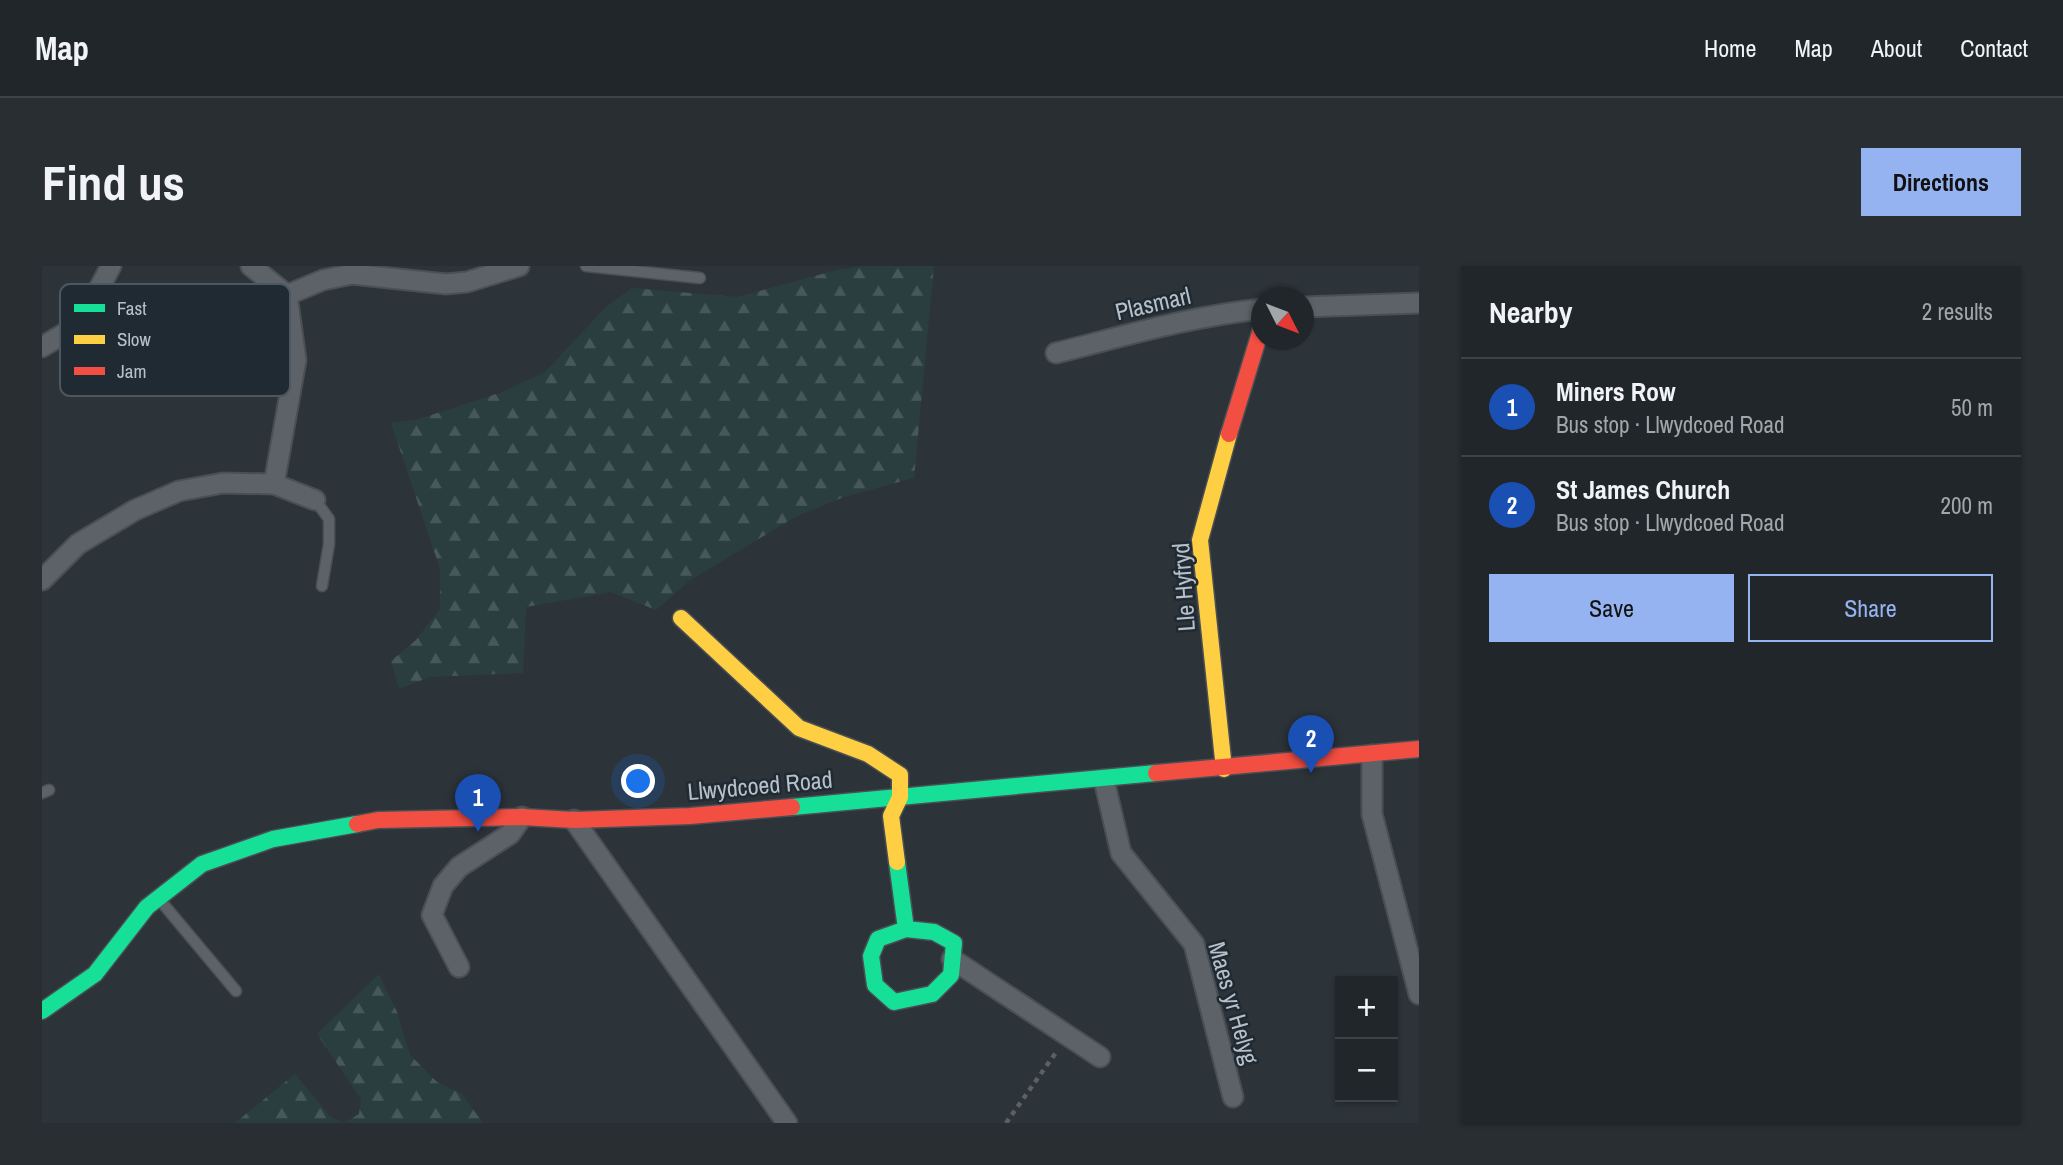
<!DOCTYPE html>
<html lang="en">
<head>
<meta charset="utf-8">
<style>
	:root { --surface:#21262b; --page:#292e33; --text:#f1f3f6; --muted:#a2a5a9; --line:#3e4347; --accent:#95b2f1 }
	body { margin:0; font-family:"Archivo Narrow",sans-serif; background:var(--page); color:var(--text) }
	.controls { position:absolute; right:21px; bottom:21px; display:grid; overflow:hidden; border-radius:0px; box-shadow:0 2px 5px #0004 }
	.controls button { width:63px; height:63px; display:grid; place-items:center; padding:0; border:0; border-bottom:2px solid var(--line); background:var(--surface); color:var(--text); font:35px sans-serif }
	.compass { position:absolute; left:1209px; top:21px; width:63px; height:63px; border-radius:50%; background:var(--surface); box-shadow:0 2px 5px #0004; rotate:132deg }
	.you { position:absolute; left:597px; top:516px; width:24px; height:24px; margin:-18px; border:5px solid #fff; border-radius:50%; background:#1a73e8; box-shadow:0 0 0 10px #1a73e833 }
	.badge { display:grid; place-items:center; width:46px; height:46px; border-radius:50%; background:var(--accent); color:#fff; font-size:23px; font-weight:700 }
	.pin { position:absolute; translate:-50% -58px; filter:drop-shadow(0 2px 4px #0008) }
	.pin::after { content:''; position:absolute; top:37px; width:24px; height:21px; background:inherit; clip-path:polygon(0 0,100% 0,50% 100%) }
	.list { margin:0; padding:0; list-style:none }
	h2 { display:flex; justify-content:space-between; align-items:center; height:91px; margin:0; padding:0 28px; font-size:30px }
	h2 small { font-size:23px; font-weight:400; color:var(--muted) }
	.list li { display:grid; grid-template-columns:46px 1fr auto; gap:21px; align-items:center; box-sizing:border-box; height:98px; padding:0 28px; border-top:2px solid var(--line) }
	.list b { display:block; font-size:26px; white-space:nowrap }
	.list p { margin:0; font-size:23px; white-space:nowrap; color:var(--muted) }
	.list em { font-size:23px; font-style:normal; color:var(--muted) }
	.actions { display:flex; gap:14px; padding:21px 28px }
	.actions a { flex:1; padding:16px 0; border:2px solid var(--accent); border-radius:0px; text-align:center; font-size:24px; color:var(--accent) }
	.actions .main { background:var(--accent); color:#111 }
	.map { position:relative; flex:none; width:1377px; height:857px; overflow:hidden; border-radius:0px }
	header { display:flex; align-items:center; gap:42px; box-sizing:border-box; height:98px; padding:0 35px; background:var(--surface); border-bottom:2px solid var(--line) }
	header strong { font-size:33px }
	nav { display:flex; gap:38px; margin-inline-start:auto; font-size:24px }
	.intro { display:flex; align-items:center; justify-content:space-between; box-sizing:border-box; height:168px; padding:0 42px }
	h1 { margin:0; font-size:49px }
	.button { padding:18px 32px; border-radius:0px; background:var(--accent); color:#111; font-size:24px; font-weight:700 }
	main { display:flex; gap:42px; padding:0 42px }
	aside { flex:1; background:var(--surface); border-radius:0px; box-shadow:0 2px 5px #0004 }
	.map>svg:first-child { display:block }
	.forest { fill:url(#forest-firs) }
	.lines { fill:none; stroke-linecap:round; stroke-linejoin:round }
	.lane-casing { stroke:#4a4f54; stroke-width:13 }
	.street-casing { stroke:#4a4f54; stroke-width:23 }
	.fast-casing { stroke:#4a4f54; stroke-width:19 }
	.slow-casing { stroke:#4a4f54; stroke-width:19 }
	.jam-casing { stroke:#4a4f54; stroke-width:19 }
	.path { stroke:#5a6064; stroke-width:4.5; stroke-dasharray:5 5; stroke-linecap:butt }
	.lane { stroke:#5c6267; stroke-width:10 }
	.street { stroke:#5c6267; stroke-width:19 }
	.fast { stroke:#16e098; stroke-width:16 }
	.slow { stroke:#ffcf43; stroke-width:16 }
	.jam { stroke:#f24e42; stroke-width:16 }
	.labels { text-anchor:middle; stroke-width:5; stroke-linejoin:round; paint-order:stroke }
	.street-label { font-size:24px; fill:#b7c0c9; stroke:#202a33 }
	.key { fill:#202a33; stroke:#4d5760; stroke-width:2 }
	.key-label { font-size:19px; fill:#b7c0c9 }
</style>
</head>
<body>
<header>
<strong>Map</strong>
<nav><a>Home</a><a>Map</a><a>About</a><a>Contact</a></nav>
</header>
<div class="intro"><h1>Find us</h1><a class="button">Directions</a></div>
<main>
<div class="map">
<svg width="1377" height="857" viewBox="0 0 1377 857">
	<defs>
		<pattern id="forest-firs" width="22" height="20" patternUnits="userSpaceOnUse" patternTransform="scale(1.75)"><rect width="22" height="20" fill="#2a3e3f"/><path d="M5 1l3.5 6h-7zM16 11l3.5 6h-7z" fill="#475859"/></pattern>
	</defs>
	<rect width="100%" height="100%" fill="#2c3339"/>
	<g class="forest">
		<polygon points="819,0 892,0 872,212 802,231 753,251 647,315 614,344 569,326 484,341 481,407 388,411 357,423 349,395 374,374 398,343 398,303 349,157 377,153 460,126 503,106 564,41 590,22 695,31 791,5"/>
		<polygon points="337,708 355,746 368,789 395,816 420,828 441,857 302,857 317,848 319,833 275,768"/>
		<polygon points="253,808 288,850 301,857 193,857"/>
	</g>
	<g class="lines">
		<defs>
			<g id="lane">
				<polyline points="544,0 658,12"/>
				<polyline points="273,234 287,253 287,278 280,320"/>
				<polyline points="0,527 7,524"/>
				<polyline points="117,633 194,725"/>
			</g>
			<g id="street">
				<polyline points="209,0 245,29 254,94 232,218"/>
				<polyline points="245,29 281,14 310,8 404,18 425,16 477,0"/>
				<polyline points="1262,41 1377,37"/>
				<polyline points="0,81 28,64 50,36 69,0"/>
				<path d="M1014,87C1082,70 1150,50 1220,43"/>
				<polyline points="0,314 36,278 93,244 137,225 181,217 232,218 273,234"/>
				<polyline points="1330,489 1330,548 1377,728"/>
				<polyline points="1062,514 1079,587 1152,678 1191,831"/>
				<polyline points="532,554 745,857"/>
				<polyline points="910,693 1058,791"/>
				<polyline points="417,701 390,649 401,620 417,601 468,568 480,551"/>
			</g>
			<g id="fast">
				<polyline points="750,541 1114,507"/>
				<polyline points="855,596 864,663 892,666 912,677 909,709 890,728 852,736 833,719 829,690 836,673 864,663"/>
				<polyline points="0,745 53,708 105,641 160,598 231,573 315,558"/>
			</g>
			<g id="slow">
				<polyline points="639,352 757,462 826,488 858,509 858,531 849,550 855,596"/>
				<polyline points="1182,503 1158,274 1187,168"/>
			</g>
			<g id="jam">
				<polyline points="1187,168 1220,60"/>
				<polyline points="1114,507 1377,483"/>
				<polyline points="315,558 336,554 480,551 532,554 648,550 750,541"/>
			</g>
		</defs>
		<use href="#lane" class="lane-casing"/>
		<use href="#street" class="street-casing"/>
		<use href="#fast" class="fast-casing"/>
		<use href="#slow" class="slow-casing"/>
		<use href="#jam" class="jam-casing"/>
		<polyline class="path" points="964,857 1015,785"/>
		<use href="#lane" class="lane"/>
		<use href="#street" class="street"/>
		<use href="#fast" class="fast"/>
		<use href="#slow" class="slow"/>
		<use href="#jam" class="jam"/>
	</g>
	<g class="labels">
		<g class="street-label">
			<text transform="translate(1111 38) rotate(-13)" y="8">Plasmarl</text>
			<text transform="translate(1142 321) rotate(-94)" y="8">Lle Hyfryd</text>
			<text transform="translate(718 520) rotate(-5)" y="8">Llwydcoed Road</text>
			<text transform="translate(1191 737) rotate(74)" y="8">Maes yr Helyg</text>
		</g>
	</g>
	<rect x="18" y="18" width="230" height="112" rx="10" class="key"/>
	<rect x="32" y="38" width="31" height="8" fill="#16e098"/>
	<rect x="32" y="69" width="31" height="9" fill="#ffcf43"/>
	<rect x="32" y="101" width="31" height="8" fill="#f24e42"/>
	<g class="key-label">
		<text x="75" y="49">Fast</text>
		<text x="75" y="80">Slow</text>
		<text x="75" y="112">Jam</text>
	</g>
</svg>
<div class="controls">
<button>+</button>
<button>−</button>
</div>
<svg class="compass" viewBox="-18 -18 36 36"><path d="M0-13l5 13h-10z" fill="#e53935"/><path d="M0 13l5-13h-10z" fill="#a2a5a9"/></svg>
<div class="you"></div>
<div class="pin badge" style="left:436px;top:566px;background:#1a4fb4">1</div>
<div class="pin badge" style="left:1269px;top:507px;background:#1a4fb4">2</div>
</div>
<aside>
<h2>Nearby<small>2 results</small></h2>
<ul class="list">
<li><span class="badge" style="background:#1a4fb4">1</span><div><b>Miners Row</b><p>Bus stop · Llwydcoed Road</p></div><em>50 m</em></li>
<li><span class="badge" style="background:#1a4fb4">2</span><div><b>St James Church</b><p>Bus stop · Llwydcoed Road</p></div><em>200 m</em></li>
</ul>
<div class="actions"><a class="main">Save</a><a>Share</a></div>
</aside>
</main>
</body>
</html>
